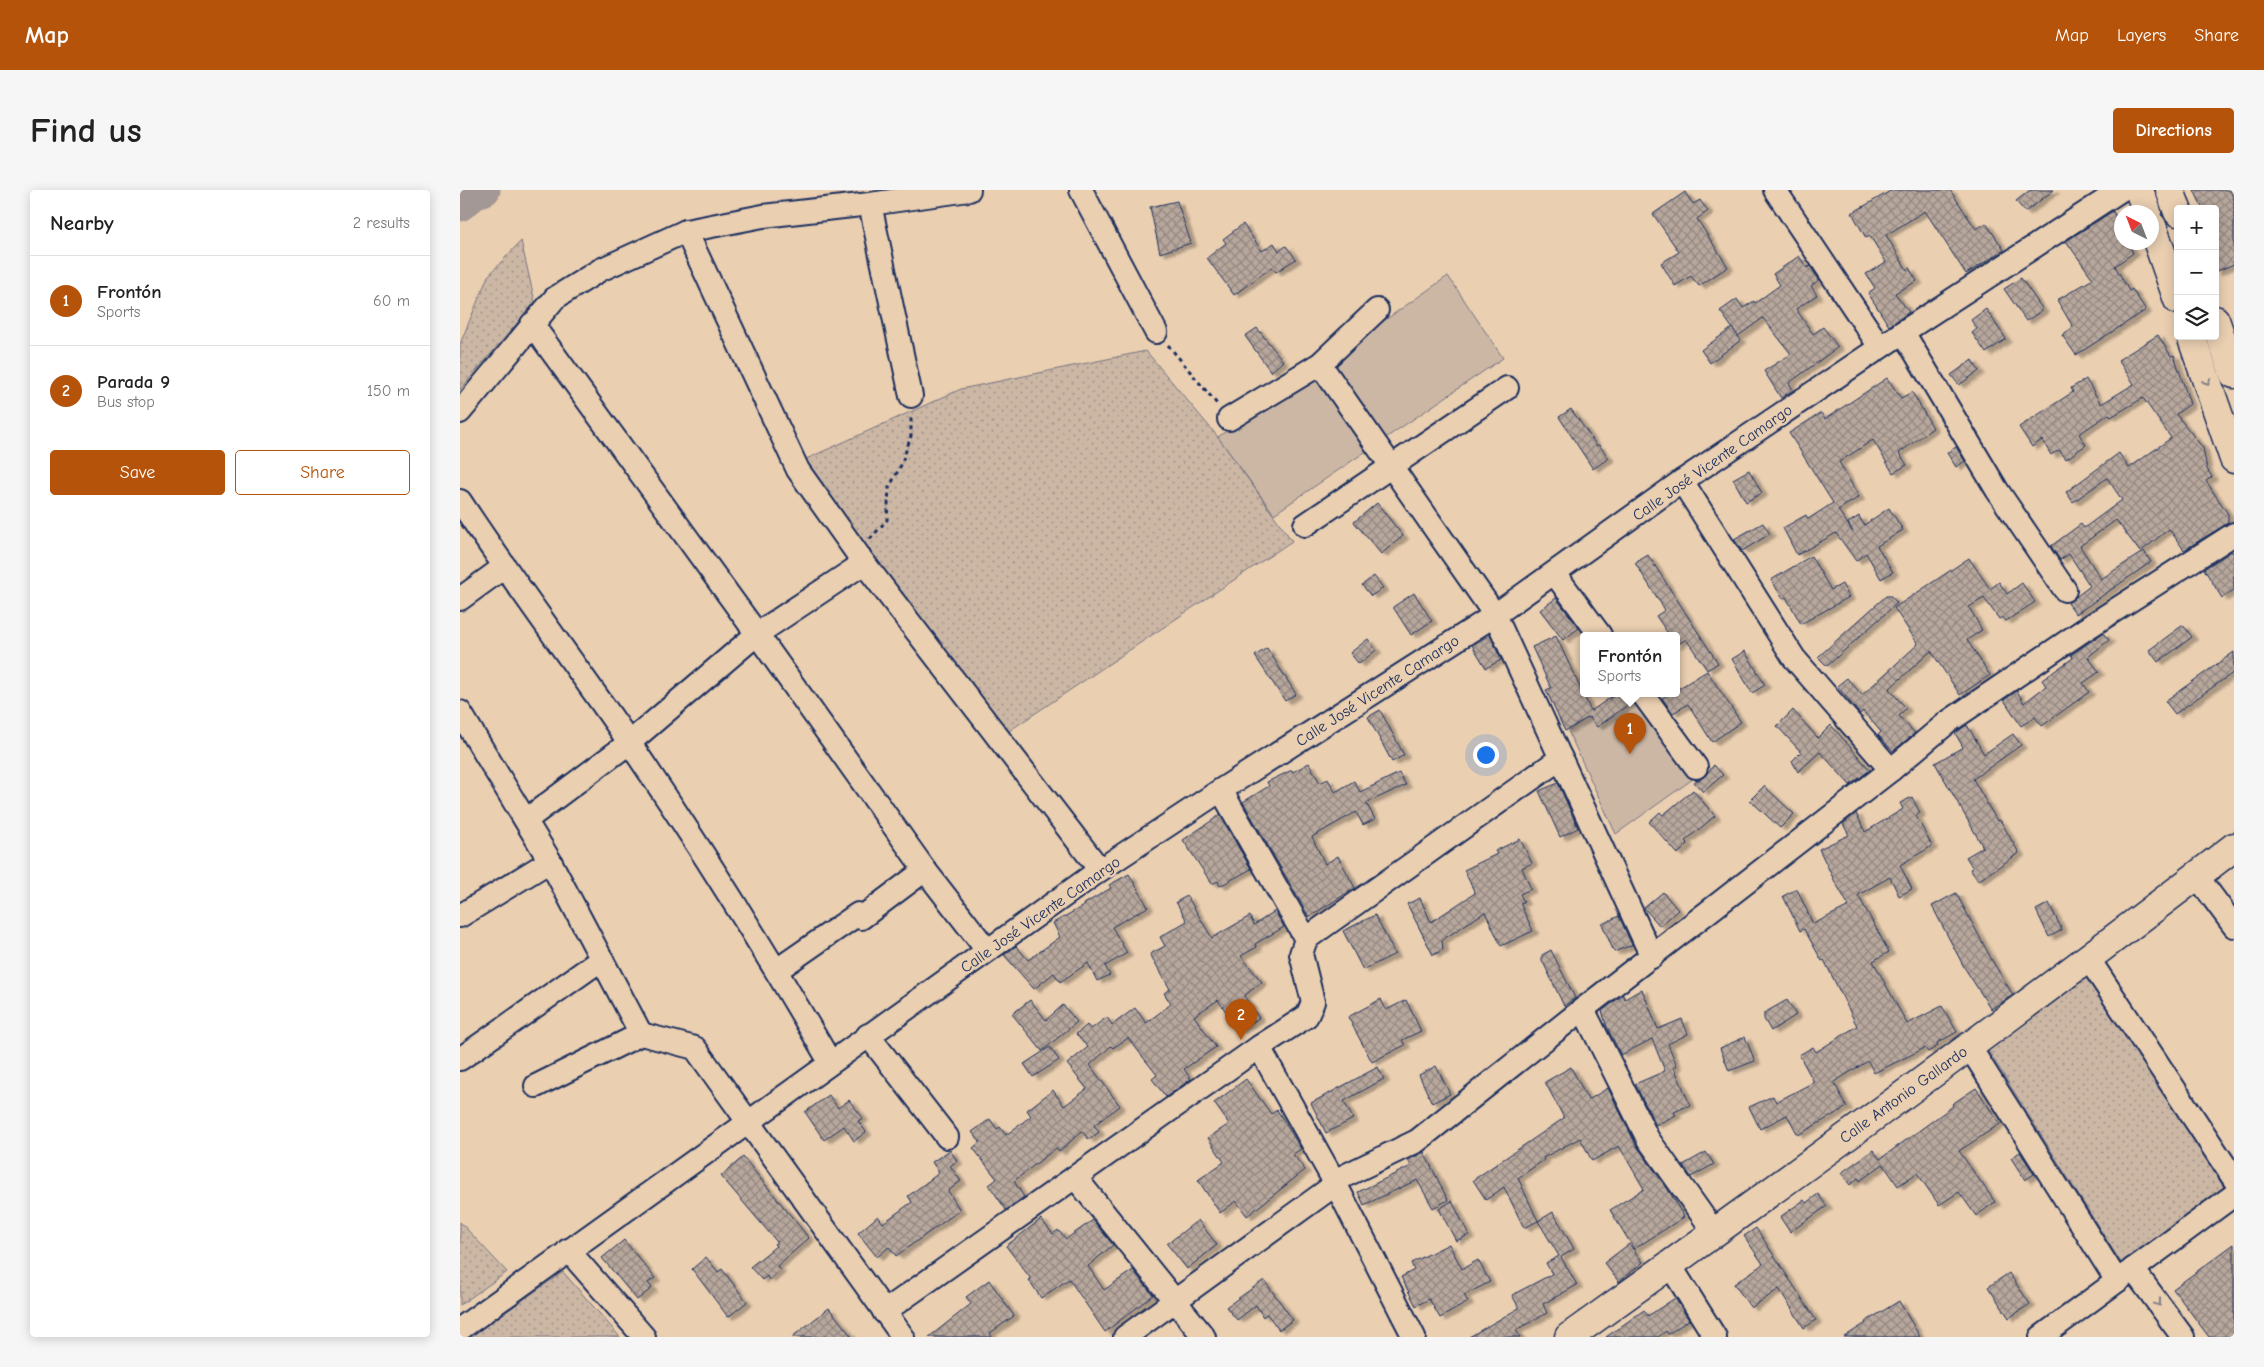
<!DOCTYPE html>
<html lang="en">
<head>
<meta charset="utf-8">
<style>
	:root { --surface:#fff; --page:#f6f6f6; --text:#222; --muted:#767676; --line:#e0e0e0; --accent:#b45309 }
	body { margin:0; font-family:"Comic Neue",sans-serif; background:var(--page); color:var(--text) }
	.controls { position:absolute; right:15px; top:15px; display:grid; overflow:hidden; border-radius:5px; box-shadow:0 2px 12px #0003 }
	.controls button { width:45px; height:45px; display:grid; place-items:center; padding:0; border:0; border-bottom:1px solid var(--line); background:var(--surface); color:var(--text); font:25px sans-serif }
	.compass { position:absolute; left:1654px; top:15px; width:45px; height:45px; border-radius:50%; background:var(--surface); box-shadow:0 2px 12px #0003; rotate:318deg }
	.you { position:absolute; left:1025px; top:564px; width:18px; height:18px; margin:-12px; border:4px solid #fff; border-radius:50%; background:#1a73e8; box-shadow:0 0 0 8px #1a73e833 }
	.badge { display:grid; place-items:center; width:32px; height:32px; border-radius:50%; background:var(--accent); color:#fff; font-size:16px; font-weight:700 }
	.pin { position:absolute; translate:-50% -41px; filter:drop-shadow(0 1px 2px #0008) }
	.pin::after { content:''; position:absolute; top:26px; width:18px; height:15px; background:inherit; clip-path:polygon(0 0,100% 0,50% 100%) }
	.popup { position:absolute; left:1120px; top:442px; width:100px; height:65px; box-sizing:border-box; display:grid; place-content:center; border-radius:5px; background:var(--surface); filter:drop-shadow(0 1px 4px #0005); font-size:16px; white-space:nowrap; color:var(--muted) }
	.popup b { font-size:19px; color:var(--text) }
	.popup::after { content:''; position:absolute; left:50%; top:100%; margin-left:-10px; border:10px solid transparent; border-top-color:var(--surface) }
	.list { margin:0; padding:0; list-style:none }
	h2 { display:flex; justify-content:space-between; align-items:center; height:65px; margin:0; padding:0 20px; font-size:21px }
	h2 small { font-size:16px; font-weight:400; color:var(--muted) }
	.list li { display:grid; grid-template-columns:32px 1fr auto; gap:15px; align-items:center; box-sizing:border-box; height:90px; padding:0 20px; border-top:1px solid var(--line) }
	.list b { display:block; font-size:19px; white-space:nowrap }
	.list p { margin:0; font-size:16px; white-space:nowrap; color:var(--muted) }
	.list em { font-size:16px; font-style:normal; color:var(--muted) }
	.actions { display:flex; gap:10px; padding:15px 20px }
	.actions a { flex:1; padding:11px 0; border:1px solid var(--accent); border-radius:5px; text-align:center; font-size:18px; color:var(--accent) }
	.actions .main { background:var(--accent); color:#fff }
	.icon { flex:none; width:28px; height:28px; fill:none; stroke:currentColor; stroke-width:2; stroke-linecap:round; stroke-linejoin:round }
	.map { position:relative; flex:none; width:1774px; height:1147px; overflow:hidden; border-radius:5px }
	header { display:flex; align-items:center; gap:30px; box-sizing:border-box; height:70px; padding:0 25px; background:var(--accent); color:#fff }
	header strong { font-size:24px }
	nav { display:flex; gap:28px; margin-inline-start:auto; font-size:18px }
	.intro { display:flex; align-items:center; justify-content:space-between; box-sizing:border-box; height:120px; padding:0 30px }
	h1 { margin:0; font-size:35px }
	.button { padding:12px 22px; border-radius:5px; background:var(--accent); color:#fff; font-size:18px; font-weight:700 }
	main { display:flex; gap:30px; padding:0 30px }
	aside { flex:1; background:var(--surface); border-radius:5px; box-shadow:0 2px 12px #0003 }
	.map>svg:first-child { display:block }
	.grass { fill:url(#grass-dots); stroke:#747382 }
	.green { fill:#ccb7a5; stroke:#747382 }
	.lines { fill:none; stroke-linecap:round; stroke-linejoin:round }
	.river { stroke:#a39895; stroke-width:31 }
	.building { fill:url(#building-cross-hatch); stroke:#1b2f5e; filter:url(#shadow) }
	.minor-casing { stroke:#1b2f5e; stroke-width:26 }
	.major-casing { stroke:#1b2f5e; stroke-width:31 }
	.path { stroke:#1b2f5e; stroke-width:3; stroke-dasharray:4 4; stroke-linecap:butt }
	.minor { stroke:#eacfb1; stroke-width:22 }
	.major { stroke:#eacfb1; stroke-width:28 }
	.oneway { stroke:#827f88 }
	.labels { text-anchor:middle; stroke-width:4.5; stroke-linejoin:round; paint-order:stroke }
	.street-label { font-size:16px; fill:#1b2f5e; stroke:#eacfb1 }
</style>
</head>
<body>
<header>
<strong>Map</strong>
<nav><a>Map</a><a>Layers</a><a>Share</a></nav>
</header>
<div class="intro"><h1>Find us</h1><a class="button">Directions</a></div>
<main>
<aside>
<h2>Nearby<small>2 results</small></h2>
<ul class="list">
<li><span class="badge">1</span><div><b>Frontón</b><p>Sports</p></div><em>60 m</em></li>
<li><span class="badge">2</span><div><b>Parada 9</b><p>Bus stop</p></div><em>150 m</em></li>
</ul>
<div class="actions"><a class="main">Save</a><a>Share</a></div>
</aside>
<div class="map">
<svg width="1774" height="1147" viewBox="0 0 1774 1147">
	<defs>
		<pattern id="grass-dots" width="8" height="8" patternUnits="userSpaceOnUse" patternTransform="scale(1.25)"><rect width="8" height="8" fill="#ccb7a5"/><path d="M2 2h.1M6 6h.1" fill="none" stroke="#a5958a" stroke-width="1.8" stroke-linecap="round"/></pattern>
		<pattern id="building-cross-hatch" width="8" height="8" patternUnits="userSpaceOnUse" patternTransform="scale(1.25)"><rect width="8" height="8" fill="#b7a79c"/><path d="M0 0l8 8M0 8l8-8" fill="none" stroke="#948882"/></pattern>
		<filter id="shadow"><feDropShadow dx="5.5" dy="3" stdDeviation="1" flood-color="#0004"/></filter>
	</defs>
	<rect width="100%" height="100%" fill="#eacfb1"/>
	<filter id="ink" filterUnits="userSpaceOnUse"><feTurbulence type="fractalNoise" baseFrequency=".02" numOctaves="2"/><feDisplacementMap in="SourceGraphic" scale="10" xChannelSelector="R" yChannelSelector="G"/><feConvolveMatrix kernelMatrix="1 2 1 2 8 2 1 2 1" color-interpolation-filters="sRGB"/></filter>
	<g filter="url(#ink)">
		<g class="grass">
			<polygon points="61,51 75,112 0,200 0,154 28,86"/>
			<polygon points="686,161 758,247 832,351 543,545 344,270 501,199"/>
			<polygon points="1628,785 1767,1002 1663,1076 1528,860"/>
			<polygon points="0,1032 47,1082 0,1115"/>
			<polygon points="103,1082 160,1147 10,1147"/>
		</g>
		<g class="green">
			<polygon points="988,86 1043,168 814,324 758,247"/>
			<polygon points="1163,503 1180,503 1237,586 1156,644 1108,541"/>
		</g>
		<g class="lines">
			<polyline class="river" points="0,16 18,2 25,0"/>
		</g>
		<g class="building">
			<polygon points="1432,0 1490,0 1516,39 1526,33 1544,60 1506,84 1465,21 1426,45 1447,80 1449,78 1457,91 1435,103 1449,122 1429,136 1408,103 1415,98 1406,84 1426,72 1410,46 1406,48 1392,23"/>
			<polygon points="1570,0 1594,0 1565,22 1556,11"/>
			<polygon points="1734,0 1770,0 1774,10 1774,74 1755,82 1755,19 1743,19"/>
			<polygon points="1225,2 1233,14 1240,10 1248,21 1237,29 1268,77 1239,96 1231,86 1215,96 1201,73 1219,62 1193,24"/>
			<polygon points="717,11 731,53 700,63 690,17"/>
			<polygon points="1653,21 1662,39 1662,52 1668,52 1673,63 1655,76 1669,101 1672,99 1686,120 1616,165 1602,145 1613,137 1597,110 1633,89 1606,51"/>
			<polygon points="783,34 802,61 814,53 819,61 826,56 836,69 816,82 812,77 774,105 747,68 766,53 763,49"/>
			<polygon points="1339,66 1347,78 1350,76 1359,90 1351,96 1357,105 1336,119 1353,144 1363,137 1378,157 1329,193 1333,200 1321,208 1304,181 1331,164 1303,128 1278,146 1260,121 1277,109 1283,118 1294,111 1295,113 1320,95 1313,84"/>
			<polygon points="1561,88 1583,120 1566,131 1544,99"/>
			<polygon points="1526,119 1546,149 1526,163 1512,143 1517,139 1511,130"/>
			<polygon points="797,138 823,171 811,182 785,146"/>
			<polygon points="1272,138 1281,150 1250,173 1241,160"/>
			<polygon points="1698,145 1711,166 1714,165 1730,214 1716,224 1743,258 1747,279 1752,287 1746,291 1768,324 1768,333 1724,360 1709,339 1680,362 1656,330 1620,356 1641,389 1684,361 1691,372 1616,424 1608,413 1630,396 1609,364 1600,370 1591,356 1621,334 1624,338 1662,310 1647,288 1613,312 1606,302 1659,263 1669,278 1711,248 1683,208 1651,227 1649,224 1619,244 1626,255 1606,269 1599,260 1591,265 1582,250 1572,257 1559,237 1613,202 1611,198 1626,189 1641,214 1674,194 1658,170"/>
			<polygon points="1512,170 1519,181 1499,195 1491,185"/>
			<polygon points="1427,188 1441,208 1452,202 1473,238 1439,263 1447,275 1433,283 1413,250 1379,272 1399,307 1378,320 1393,342 1388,333 1399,326 1404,335 1429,318 1443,340 1417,356 1433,382 1421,389 1406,363 1396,371 1376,343 1337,365 1323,338 1346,325 1348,329 1373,313 1329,243 1361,223 1365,229"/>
			<polygon points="1111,219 1137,256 1139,255 1149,268 1133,279 1099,227"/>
			<polygon points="1496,257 1505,271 1496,277 1487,263"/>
			<polygon points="1289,280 1302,303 1286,312 1273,289"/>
			<polygon points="917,313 943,346 921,364 894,332"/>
			<polygon points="1303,333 1310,344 1282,361 1274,349"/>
			<polygon points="1772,361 1774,364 1774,400 1762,408 1744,379"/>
			<polygon points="1188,365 1258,473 1247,480 1226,449 1216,456 1216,445 1209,445 1196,426 1205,420 1175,373"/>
			<polygon points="1351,366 1371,400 1382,394 1389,407 1341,434 1326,407 1323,409 1311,390"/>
			<polygon points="1509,368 1530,399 1539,392 1547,404 1562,393 1575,412 1546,431 1543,427 1539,429 1524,408 1509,417 1522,440 1507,450 1530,485 1500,505 1471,461 1429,499 1446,518 1439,526 1455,543 1433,561 1418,545 1421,542 1403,521 1400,524 1377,496 1387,488 1402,505 1458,454 1434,418"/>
			<polygon points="914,386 923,398 911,406 902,395"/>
			<polygon points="954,403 972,431 951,445 933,417"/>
			<polygon points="1426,406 1431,406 1437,413 1367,476 1358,467"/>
			<polygon points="1096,408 1119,438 1103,450 1080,420"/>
			<polygon points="1723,435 1732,447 1698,472 1689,460"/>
			<polygon points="1643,443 1649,450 1628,467 1639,482 1623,493 1629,502 1582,536 1575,527 1561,536 1544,510 1557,501 1564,513 1586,496 1582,490 1613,468 1611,465"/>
			<polygon points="1030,445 1041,470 1026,478 1012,455"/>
			<polygon points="1096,446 1131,521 1157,503 1169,503 1172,512 1137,537 1129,527 1105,541 1086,500 1091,498 1072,457"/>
			<polygon points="908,449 916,460 899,474 890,463"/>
			<polygon points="807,458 836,504 825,511 795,466"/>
			<polygon points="1285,461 1305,495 1292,503 1272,469"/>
			<polygon points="1774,462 1774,482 1715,524 1705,511"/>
			<polygon points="1247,481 1281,532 1252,552 1228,514 1213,523 1202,508 1211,503 1216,503 1216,500"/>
			<polygon points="920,520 944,565 932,572 908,527"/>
			<polygon points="1333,520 1358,548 1371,535 1410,580 1390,595 1360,562 1338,582 1332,571 1341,562 1317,536"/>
			<polygon points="1507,535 1524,564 1553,544 1561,555 1513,589 1537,631 1540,630 1559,663 1518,691 1510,679 1513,678 1506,667 1523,657 1475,573 1503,557 1495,543"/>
			<polygon points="849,573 860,593 868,589 875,602 894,591 900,602 939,583 946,595 906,613 915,629 903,635 896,622 852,647 865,674 878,666 895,698 849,727 783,612 809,596 807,592 832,580 833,582"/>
			<polygon points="1254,575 1263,585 1243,602 1234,592 1244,587"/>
			<polygon points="1098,593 1118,638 1100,647 1079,601"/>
			<polygon points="1304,596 1334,624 1320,638 1290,610"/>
			<polygon points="1233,600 1255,626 1225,651 1228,654 1218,664 1189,632 1200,622 1203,625"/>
			<polygon points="1452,607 1460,623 1456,626 1472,656 1440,675 1452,699 1439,706 1430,687 1398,705 1429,762 1413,771 1447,834 1482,816 1497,842 1477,853 1478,856 1468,862 1465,858 1414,883 1408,871 1374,892 1387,917 1338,945 1327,925 1300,939 1289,917 1313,906 1316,912 1354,892 1339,865 1353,857 1356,862 1397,836 1364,770 1362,771 1344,739 1340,741 1323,706 1337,699 1353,734 1389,716 1374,690 1359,659 1389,645 1383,634 1396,623 1405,642 1443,619 1440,613"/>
			<polygon points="760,625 791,679 760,696 758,691 752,694 723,650"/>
			<polygon points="1060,649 1072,673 1062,678 1071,699 1060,704 1064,712 1060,713 1073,741 1041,756 1025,722 982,750 983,760 973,765 947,714 960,708 971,732 1015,703 1004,680 1037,664 1035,661"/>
			<polygon points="669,684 688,717 652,737 667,763 645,776 650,785 637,791 628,773 600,792 594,783 574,799 544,765 556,756 568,770 600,747 593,733 625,715 624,714 651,698 649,695"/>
			<polygon points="1203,702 1218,720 1200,736 1184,718"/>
			<polygon points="1496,703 1533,772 1553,805 1531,819 1504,777 1472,716"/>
			<polygon points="727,706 752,748 790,726 794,735 815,721 824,737 795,754 797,757 781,766 802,792 784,806 799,828 779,841 758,810 734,826 756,857 724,879 731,889 706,907 692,889 697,885 668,848 653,858 651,856 630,875 660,916 634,935 639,942 629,950 622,941 599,962 596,958 554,991 564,1007 546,1020 529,995 537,989 513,958 520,952 512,942 530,929 537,939 540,937 546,945 571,926 567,920 593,900 604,916 627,899 607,874 628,857 616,844 627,835 631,839 647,827 652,835 675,818 686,833 711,814 704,803 710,799 690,764 705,756 700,747 727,731 716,712"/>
			<polygon points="1589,713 1602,740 1589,747 1576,720"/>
			<polygon points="915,725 935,764 903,780 883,741"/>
			<polygon points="1159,726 1172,755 1154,762 1142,734"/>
			<polygon points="1091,760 1115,808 1104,816 1082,770 1082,765"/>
			<polygon points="1182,799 1198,839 1222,829 1228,844 1208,854 1217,876 1214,877 1230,915 1214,922 1216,925 1196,935 1175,894 1205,881 1192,849 1161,865 1147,837 1142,821 1163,805 1165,809"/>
			<polygon points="921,809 926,820 946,810 961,841 942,850 945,855 912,872 888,827"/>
			<polygon points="570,810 586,830 603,815 617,832 582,861 552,824"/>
			<polygon points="1327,810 1336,825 1311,841 1304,829 1304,823"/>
			<polygon points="1285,847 1295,871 1269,881 1260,858"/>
			<polygon points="590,857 599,870 573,887 564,874"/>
			<polygon points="976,876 990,904 972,913 959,885"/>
			<polygon points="918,877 924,889 884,911 893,929 866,943 851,913"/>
			<polygon points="1111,877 1128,910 1148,898 1176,955 1209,1001 1224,1027 1174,1059 1150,1020 1184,999 1159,956 1132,971 1120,948 1083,968 1084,970 1058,988 1078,1031 1064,1038 1044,997 1026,1010 1013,990 1104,928 1085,892"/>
			<polygon points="786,889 811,924 817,920 824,931 841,959 833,964 845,980 787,1026 776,1011 760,1023 738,990 764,972 748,948 769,934 754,913"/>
			<polygon points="1516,898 1540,934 1499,961 1535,1012 1516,1026 1499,1002 1479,1015 1457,983 1438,996 1423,974 1400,991 1398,988 1390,995 1381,983 1413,960 1420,969 1493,916 1492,914"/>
			<polygon points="369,905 378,918 389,910 403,928 398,931 406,942 394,951 384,936 364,950 345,922"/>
			<polygon points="490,960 497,971 490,976 501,991 488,1001 500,1020 436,1066 429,1057 417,1067 398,1043 418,1026 423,1033 452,1012 448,1006 479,983 472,972"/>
			<polygon points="964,962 988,1010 973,1018 957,990 904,1015 898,1002 951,976 948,970"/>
			<polygon points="1246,962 1254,974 1231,987 1223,975"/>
			<polygon points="1560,962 1574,984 1565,990 1551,968"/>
			<polygon points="283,967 349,1048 317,1076 320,1080 309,1090 307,1086 302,1090 290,1077 316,1056 314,1054 317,1052 261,986"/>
			<polygon points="1358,1004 1367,1016 1330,1042 1320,1027 1344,1010 1346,1013"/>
			<polygon points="992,1011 1009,1045 996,1051 979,1019"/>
			<polygon points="1093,1022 1114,1059 1101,1067 1117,1095 1083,1114 1087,1123 1056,1140 1060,1147 1009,1147 1059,1118 1052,1105 1092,1084 1086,1073 1099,1066 1078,1031"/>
			<polygon points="581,1029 593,1044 598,1040 606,1049 633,1030 653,1055 628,1076 644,1100 673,1080 693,1105 645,1142 609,1089 581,1108 569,1090 571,1089 546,1056"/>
			<polygon points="738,1030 757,1055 727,1079 707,1054"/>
			<polygon points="1296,1038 1356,1130 1344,1138 1319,1099 1291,1118 1274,1094 1303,1074 1284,1046"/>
			<polygon points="164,1050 195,1088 188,1093 192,1098 177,1110 142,1068"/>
			<polygon points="989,1054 1002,1079 1018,1070 1030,1092 1004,1105 1008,1112 980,1128 969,1109 956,1116 941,1087 954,1080 951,1073"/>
			<polygon points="1169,1054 1183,1072 1159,1092 1144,1073"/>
			<polygon points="1774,1054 1774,1147 1749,1147 1713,1099"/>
			<polygon points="246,1067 258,1082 262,1079 287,1112 268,1127 232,1079"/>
			<polygon points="1549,1083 1570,1114 1549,1128 1528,1097"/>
			<polygon points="529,1090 554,1126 530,1143 532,1147 469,1147 511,1114 506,1107"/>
			<polygon points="804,1090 833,1130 819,1140 807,1124 803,1127 796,1115 777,1130 766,1117"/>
			<polygon points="1215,1108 1229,1130 1208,1144 1206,1141 1198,1147 1146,1147 1184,1120 1188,1126"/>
			<polygon points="1439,1111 1460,1147 1384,1147 1406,1133 1405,1132"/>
			<polygon points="369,1118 392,1147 332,1147"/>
		</g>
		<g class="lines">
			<defs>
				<g id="minor">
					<polyline points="621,0 696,142"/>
					<polyline points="1315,0 1420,157"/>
					<polyline points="410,14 451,206"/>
					<polyline points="226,41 338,280 404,373 640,680"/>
					<polyline points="72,134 297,444 465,680 527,760"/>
					<polyline points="1443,142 1537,300 1605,400"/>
					<polyline points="860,174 1035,425 1192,767"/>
					<polyline points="0,222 95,108 140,80 226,41 303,26 410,14 509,0"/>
					<polyline points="769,229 860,174 917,120"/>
					<polyline points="1222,291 1334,468 1431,580"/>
					<path d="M0,311C54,393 113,471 169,552C240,656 307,763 370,872"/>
					<polyline points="845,335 1047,198"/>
					<polyline points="1095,384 1140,445"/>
					<polyline points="0,409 44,377"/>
					<polyline points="1182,503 1236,577"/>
					<polyline points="0,522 90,671 181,844"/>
					<polyline points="761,600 846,749"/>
					<polyline points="66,630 169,553 297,444 404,373"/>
					<polyline points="1737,686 1774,736"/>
					<polyline points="0,726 90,671"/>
					<polyline points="1628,768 1774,989"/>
					<polyline points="317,780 398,724 401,728 465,680"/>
					<polyline points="1123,819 1188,949 1255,1043"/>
					<polyline points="408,845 487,947"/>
					<polyline points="1509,856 1657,1091"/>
					<polyline points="799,857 874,991 954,1147"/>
					<polyline points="0,869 142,769"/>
					<polyline points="76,896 181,844 235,858 443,1147"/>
					<polyline points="615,987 744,1147"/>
					<polyline points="874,991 957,951 1123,819 1431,580 1488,532 1624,440 1774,344"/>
					<polyline points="108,1060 184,1147"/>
					<polyline points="1210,1075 1255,1147"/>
					<polyline points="1673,1079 1723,1147"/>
					<polyline points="424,1122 799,857 847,826 853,812 841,764 846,749 1101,568"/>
					<polyline points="0,1139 640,680 761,600 1035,425 1222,291 1443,142 1661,0"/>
					<polyline points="665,1147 876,994"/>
					<polyline points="1581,1147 1774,1005"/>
				</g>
				<g id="major">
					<polyline points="1679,0 1687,22"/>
					<polyline points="1710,0 1718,22"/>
					<polyline points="1692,36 1718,110"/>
					<polyline points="1755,130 1774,184"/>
					<polyline points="1731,146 1774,269"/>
					<path d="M1109,1147C1333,987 1556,825 1774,657"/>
				</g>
			</defs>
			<use href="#minor" class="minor-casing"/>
			<use href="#major" class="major-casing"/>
			<g class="path">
				<polyline points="708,155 757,214"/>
				<polyline points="410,349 427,330 429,298 441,275 451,246 451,224"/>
			</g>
			<use href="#minor" class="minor"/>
			<use href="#major" class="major"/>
		</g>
		<defs><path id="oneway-chevron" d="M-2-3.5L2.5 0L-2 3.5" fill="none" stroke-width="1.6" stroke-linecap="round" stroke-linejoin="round" transform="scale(1.25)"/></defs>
		<g class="oneway">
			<use href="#oneway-chevron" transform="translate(1747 192) rotate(70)"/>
			<use href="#oneway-chevron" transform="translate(1698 1113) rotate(53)"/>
		</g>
	</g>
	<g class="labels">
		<g class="street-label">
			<text transform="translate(1252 272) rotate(-35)" y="6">Calle José Vicente Camargo</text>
			<text transform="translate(917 500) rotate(-33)" y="6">Calle José Vicente Camargo</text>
			<text transform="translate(580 724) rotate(-35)" y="6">Calle José Vicente Camargo</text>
			<text transform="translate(1443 904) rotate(-36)" y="6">Calle Antonio Gallardo</text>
		</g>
	</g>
</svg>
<div class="controls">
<button>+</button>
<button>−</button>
<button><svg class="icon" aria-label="layers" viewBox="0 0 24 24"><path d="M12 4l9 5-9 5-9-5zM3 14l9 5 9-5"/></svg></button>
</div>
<svg class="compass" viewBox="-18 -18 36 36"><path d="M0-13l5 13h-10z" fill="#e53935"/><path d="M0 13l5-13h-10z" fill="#767676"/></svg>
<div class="you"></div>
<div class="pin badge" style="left:1170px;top:564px">1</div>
<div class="popup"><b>Frontón</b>Sports</div>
<div class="pin badge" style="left:781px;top:850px">2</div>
</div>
</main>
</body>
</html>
